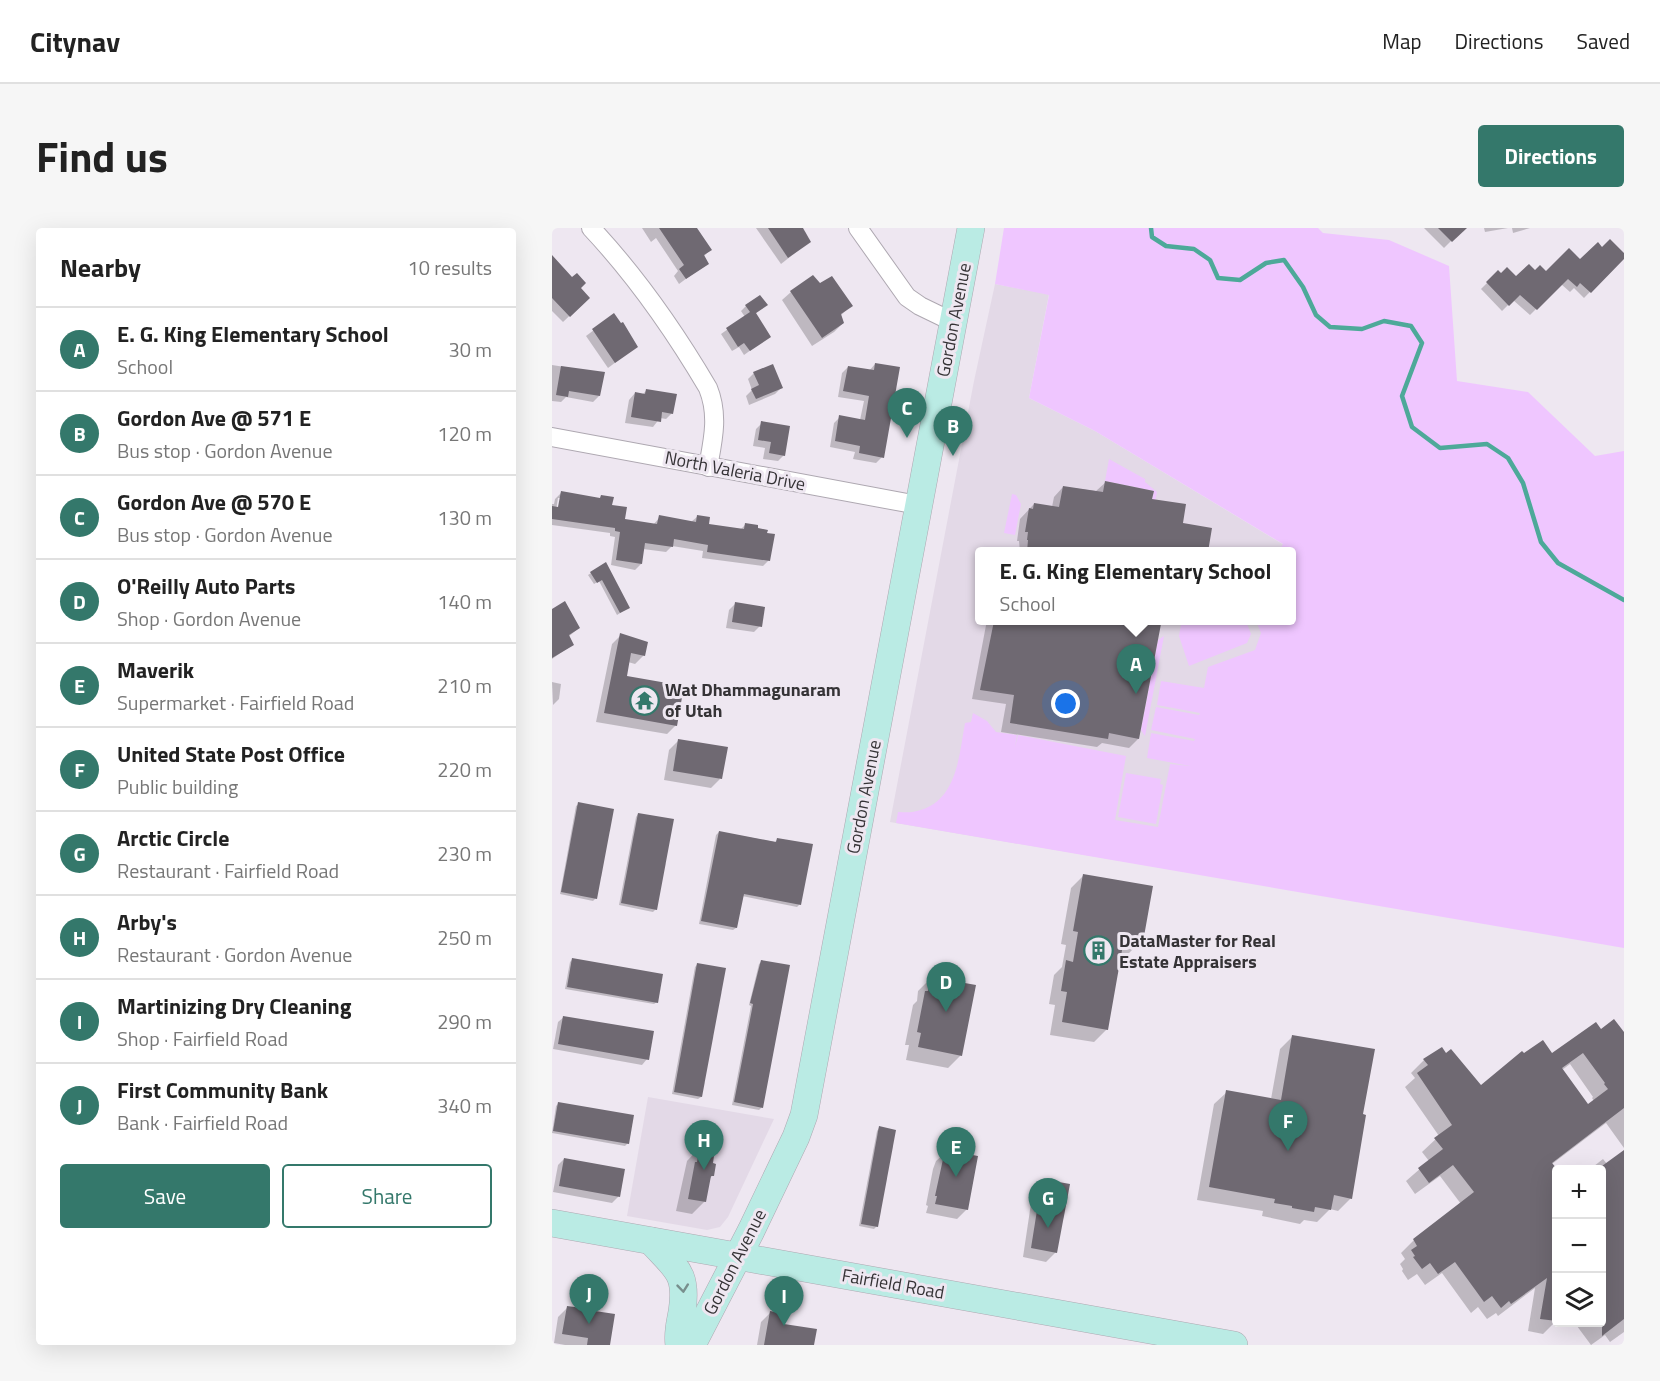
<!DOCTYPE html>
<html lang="en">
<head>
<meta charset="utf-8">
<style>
	:root { --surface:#fff; --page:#f6f6f6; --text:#222; --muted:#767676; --line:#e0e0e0; --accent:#34786b }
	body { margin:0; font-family:"Titillium Web",sans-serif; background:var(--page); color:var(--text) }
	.controls { position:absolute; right:18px; bottom:18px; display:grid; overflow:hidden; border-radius:6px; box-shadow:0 6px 24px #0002 }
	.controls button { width:54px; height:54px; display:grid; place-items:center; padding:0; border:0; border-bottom:2px solid var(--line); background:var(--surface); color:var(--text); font:30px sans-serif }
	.you { position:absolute; left:514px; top:476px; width:21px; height:21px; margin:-15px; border:4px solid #fff; border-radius:50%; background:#1a73e8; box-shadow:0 0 0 9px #1a73e833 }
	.badge { display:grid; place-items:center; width:39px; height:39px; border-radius:50%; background:var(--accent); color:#fff; font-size:20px; font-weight:700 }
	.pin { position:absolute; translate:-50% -50px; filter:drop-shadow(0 2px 3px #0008) }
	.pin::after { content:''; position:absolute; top:32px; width:21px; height:18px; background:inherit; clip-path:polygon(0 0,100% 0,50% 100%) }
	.popup { position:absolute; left:423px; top:319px; width:321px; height:78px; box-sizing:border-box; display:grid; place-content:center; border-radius:6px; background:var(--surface); filter:drop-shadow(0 2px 4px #0005); font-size:20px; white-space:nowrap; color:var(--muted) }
	.popup b { font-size:22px; color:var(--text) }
	.popup::after { content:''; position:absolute; left:50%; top:100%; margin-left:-12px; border:12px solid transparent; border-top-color:var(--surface) }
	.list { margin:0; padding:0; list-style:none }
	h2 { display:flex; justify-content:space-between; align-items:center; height:78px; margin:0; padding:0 24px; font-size:26px }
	h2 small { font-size:20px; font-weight:400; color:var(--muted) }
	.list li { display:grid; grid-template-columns:39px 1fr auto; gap:18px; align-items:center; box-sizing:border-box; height:84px; padding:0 24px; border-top:2px solid var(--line) }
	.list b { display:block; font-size:22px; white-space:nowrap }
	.list p { margin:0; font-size:20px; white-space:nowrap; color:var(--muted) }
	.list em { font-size:20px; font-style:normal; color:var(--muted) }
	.actions { display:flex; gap:12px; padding:18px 24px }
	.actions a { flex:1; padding:14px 0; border:2px solid var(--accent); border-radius:6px; text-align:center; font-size:21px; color:var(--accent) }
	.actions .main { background:var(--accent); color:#fff }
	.icon { flex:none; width:33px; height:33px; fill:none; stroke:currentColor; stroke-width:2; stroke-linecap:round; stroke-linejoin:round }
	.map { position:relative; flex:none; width:1072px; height:1117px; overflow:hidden; border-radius:6px }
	header { display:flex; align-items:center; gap:36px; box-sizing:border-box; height:84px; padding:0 30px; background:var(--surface); border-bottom:2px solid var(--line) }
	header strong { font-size:28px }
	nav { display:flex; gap:33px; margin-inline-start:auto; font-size:21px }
	.intro { display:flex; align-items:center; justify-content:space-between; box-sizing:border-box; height:144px; padding:0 36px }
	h1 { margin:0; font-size:42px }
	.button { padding:15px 27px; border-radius:6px; background:var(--accent); color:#fff; font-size:21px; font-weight:700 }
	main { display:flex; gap:36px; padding:0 36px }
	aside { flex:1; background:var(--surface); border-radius:6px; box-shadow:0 6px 24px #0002 }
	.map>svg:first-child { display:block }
	.built { fill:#e3d9e7; fill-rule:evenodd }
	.green { fill:#efc6ff }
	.shadow { fill:#0003; fill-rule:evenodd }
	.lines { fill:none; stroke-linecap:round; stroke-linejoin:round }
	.stream { stroke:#4da999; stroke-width:4.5 }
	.building { fill:#6f6972; fill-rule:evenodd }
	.street-casing { stroke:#aea8b1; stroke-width:20 }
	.secondary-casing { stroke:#aea8b1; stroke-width:28 }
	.street { stroke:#fff; stroke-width:18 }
	.secondary { stroke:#baebe4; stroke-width:27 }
	.oneway { stroke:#788f8d }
	.labels { text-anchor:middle; stroke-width:6; stroke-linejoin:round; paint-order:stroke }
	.street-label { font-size:18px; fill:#353336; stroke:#eee7f1 }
	.poi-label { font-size:18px; font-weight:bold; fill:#353336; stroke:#eee7f1; text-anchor:start }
</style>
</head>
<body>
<header>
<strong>Citynav</strong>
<nav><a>Map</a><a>Directions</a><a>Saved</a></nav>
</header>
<div class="intro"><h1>Find us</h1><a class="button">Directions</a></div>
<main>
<aside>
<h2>Nearby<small>10 results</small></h2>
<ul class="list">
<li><span class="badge">A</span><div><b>E. G. King Elementary School</b><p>School</p></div><em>30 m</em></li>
<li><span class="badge">B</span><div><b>Gordon Ave @ 571 E</b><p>Bus stop · Gordon Avenue</p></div><em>120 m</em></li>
<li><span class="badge">C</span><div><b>Gordon Ave @ 570 E</b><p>Bus stop · Gordon Avenue</p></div><em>130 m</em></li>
<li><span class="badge">D</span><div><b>O'Reilly Auto Parts</b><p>Shop · Gordon Avenue</p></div><em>140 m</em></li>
<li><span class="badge">E</span><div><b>Maverik</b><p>Supermarket · Fairfield Road</p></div><em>210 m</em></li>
<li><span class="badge">F</span><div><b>United State Post Office</b><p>Public building</p></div><em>220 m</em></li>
<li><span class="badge">G</span><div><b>Arctic Circle</b><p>Restaurant · Fairfield Road</p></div><em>230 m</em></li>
<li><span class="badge">H</span><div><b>Arby's</b><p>Restaurant · Gordon Avenue</p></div><em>250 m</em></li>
<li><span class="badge">I</span><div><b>Martinizing Dry Cleaning</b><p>Shop · Fairfield Road</p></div><em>290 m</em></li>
<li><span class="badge">J</span><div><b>First Community Bank</b><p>Bank · Fairfield Road</p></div><em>340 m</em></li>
</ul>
<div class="actions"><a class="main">Save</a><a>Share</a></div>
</aside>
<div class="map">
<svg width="1072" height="1117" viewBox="0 0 1072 1117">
	<rect width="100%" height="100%" fill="#eee7f1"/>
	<g class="built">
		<path d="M443,56L497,66L477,170L543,203L767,338L870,684L338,594L422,153ZM428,324H740V392H428Z"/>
		<polygon points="96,869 222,891 176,989 168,999 155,1002 75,988"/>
	</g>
	<g class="green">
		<path d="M452,0H766L771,5L837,12L897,38L905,153L976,164L1043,228L1072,223V720L344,595L346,584C352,584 359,585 365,583C405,574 407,528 413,495L419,494L421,485L435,493L444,504L465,507L463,519L466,507L574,528L563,592L606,599L618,536L638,538L595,530L599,505L642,513L643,511L599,502L604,479L647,487L648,485L605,477L609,453L652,460L656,439L703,422L709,405L704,393L740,392V324L727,323L731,316L543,203L477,170L497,67L443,56Z"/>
		<polygon points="557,231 593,251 593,254 605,264 600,289 597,288 602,263 553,253"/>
		<polygon points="460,266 464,267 469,276 463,307 452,305"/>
		<polygon points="637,393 694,393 699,406 695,415 637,438 627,408 629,396"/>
		<polygon points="612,408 593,508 589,502 606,412"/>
		<polygon points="574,545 609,551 608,556 611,557 604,596 566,589"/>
	</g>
	<g class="shadow">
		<polygon points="90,0 135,0 158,22 151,29 155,35 127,56 122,48 126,43 104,10 99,14"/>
		<polygon points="204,0 248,0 257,14 229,36"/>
		<polygon points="872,0 912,0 892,20"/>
		<polygon points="932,0 956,0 933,4"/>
		<polygon points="960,0 978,0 961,5"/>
		<polygon points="1058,13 1072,29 1032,70 1022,60 1018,64 1009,56 978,87 961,72 950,83 929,61 946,44 964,50 983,44 994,46 1028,33 1050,21"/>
		<polygon points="0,30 27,60 30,76 11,94 0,83"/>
		<polygon points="239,64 299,78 288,88 291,95 282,104 260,118 230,72"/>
		<polygon points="214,77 203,86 217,109 192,127 187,119 180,123 169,106 193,89 189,83 194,78"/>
		<polygon points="62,87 84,119 56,140 34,108"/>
		<polygon points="323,136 330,229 324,235 301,231 303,224 278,219 282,195 288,189 308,192 312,173 286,169 290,145 296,139 317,143"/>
		<polygon points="0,137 51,145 47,168 41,174 14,169 9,174 0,173"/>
		<polygon points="202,145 229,160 223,166 197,177 194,168 200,162 196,151"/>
		<polygon points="94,163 120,185 114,191 108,190 101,199 73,195 77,172 83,165 90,167"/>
		<polygon points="210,195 232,227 226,233 211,231 213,220 201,218 204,201"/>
		<polygon points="554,254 599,272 629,296 654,324 468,324 467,313 465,313 468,291 482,276 500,279 502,269 511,259 544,263"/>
		<path d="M9,265L59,278L71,292L101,297L108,289L139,294L146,288L155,297L188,302L193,297L217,332L211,338L150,330L151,323L120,318L114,324L91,321L89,336L83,342L59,337L63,309L58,308V305L0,297V276H2L3,271ZM6,270H9L7,283H4Z"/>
		<polygon points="53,336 73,382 65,387 47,353 42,356 36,347"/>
		<polygon points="183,376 208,398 202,404 174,400 177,382"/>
		<polygon points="0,382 27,400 16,409 20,417 0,431"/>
		<polygon points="435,392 594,392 586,511 577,520 550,515 545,519 449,504 454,476 420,471"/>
		<polygon points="69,407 92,427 83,436 76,434 73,449 124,497 115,506 44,494 60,416"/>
		<polygon points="0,454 9,456 7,471 1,477"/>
		<polygon points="127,512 168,551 159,560 112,552 117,522"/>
		<polygon points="27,576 44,670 41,673 8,666 24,578"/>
		<polygon points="86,586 104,681 101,684 67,677 84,589"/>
		<polygon points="167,604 223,614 226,611 248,676 245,679 190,668 184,700 181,702 147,696 164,607"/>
		<polygon points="531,648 589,713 576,726 568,725 555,801 542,814 498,807 503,777 497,776 502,747 510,739 514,717 509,716 519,660"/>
		<polygon points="20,732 105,774 102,776 13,761 18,734"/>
		<polygon points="210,733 210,879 207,882 180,877 199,778 197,777 207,736"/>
		<polygon points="146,736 149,869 146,871 120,866 143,739"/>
		<polygon points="379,750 409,827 396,840 354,832 357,817 353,817 361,777 365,773 366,763"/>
		<polygon points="12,789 95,831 90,837 1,821 6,794"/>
		<path d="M1062,794L1072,807V920L1054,895L1000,936L1004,1093L991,1106L976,1103L983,1060L946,1088L944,1085L935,1091L926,1079L919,1085L890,1045L873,1057L865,1046L856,1052L850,1043L851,1041L848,1036L853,1031L849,1025L862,1012L909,976L888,948L863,966L854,953L877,933L870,924L887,908L853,859L863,850L859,845L872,832L929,859L1048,804ZM1018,836L1041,869L1040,870L1042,873L1035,878L1010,842Z"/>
		<polygon points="741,808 810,888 799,970 786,983 778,981 765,994 752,992 748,996 710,988 711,983 645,972 662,876 675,864 719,871 728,821"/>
		<polygon points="6,876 76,915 73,918 0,905 4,878"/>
		<polygon points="327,900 325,998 322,1001 307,998 325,903"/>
		<polygon points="150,917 160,948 157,951 153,973 140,986 124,983 135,933"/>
		<polygon points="394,924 415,981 405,991 374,985 376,978 374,977 381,941 384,933"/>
		<polygon points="1072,924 1072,1104 1058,1114 1053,1107 1039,1117 1022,1094 1050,1094 1050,942 1037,942 1051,931 1055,936"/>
		<polygon points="12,931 71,942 66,969 60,975 1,964 6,937"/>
		<polygon points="490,953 504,1024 494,1034 471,1029 481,962"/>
		<polygon points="32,1075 42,1084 56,1117 13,1117 2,1115 6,1089 16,1079 26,1081"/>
		<polygon points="219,1084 231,1097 260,1117 205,1117 209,1094"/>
	</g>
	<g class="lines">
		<polyline class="stream" points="599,0 600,9 614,18 642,21 658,32 666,50 688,52 714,35 732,32 751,59 764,87 778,99 810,101 832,93 859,98 870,115 850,168 860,199 888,220 935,216 956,230 971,255 989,314 1006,335 1072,372"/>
	</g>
	<g class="building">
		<polygon points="107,0 145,0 160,22 152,27 157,36 134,51 127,41 132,37"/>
		<polygon points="216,0 251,0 259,14 236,30"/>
		<polygon points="886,0 915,0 900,14"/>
		<polygon points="1058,11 1072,25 1072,31 1039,65 1028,55 1025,59 1016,51 985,82 968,67 957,78 934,54 946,42 949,45 955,39 964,48 977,36 983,42 988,37 994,43 1017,20 1028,31 1046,14 1050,19"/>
		<polygon points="0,27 20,49 25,45 34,55 29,60 38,70 18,89 0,70"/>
		<polygon points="261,47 268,55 280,48 301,78 289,86 292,95 270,110 238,63"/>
		<polygon points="208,67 216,77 204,85 219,109 198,123 192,115 186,119 174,100 198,84 193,77"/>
		<polygon points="62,85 69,95 71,94 86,119 63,135 40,101"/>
		<polygon points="323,135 348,139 332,230 307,225 308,218 283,213 287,187 313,192 317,168 291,163 296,138 322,142"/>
		<polygon points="221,136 231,160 204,171 199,161 207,157 201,144"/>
		<polygon points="9,138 53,144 48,168 17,163 16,169 4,167"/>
		<polygon points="94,161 125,166 121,186 110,184 109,194 79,189 83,164 93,166"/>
		<polygon points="209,193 238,198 233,228 217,225 219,214 206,212"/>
		<polygon points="553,253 602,263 600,271 634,276 631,295 660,300 656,324 628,320 627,324 475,324 476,312 475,312 476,304 473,304 477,280 481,281 482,275 507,279 511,258 551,264"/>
		<polygon points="9,263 48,270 49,267 62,269 60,277 75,279 73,291 105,296 107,287 144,294 145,287 158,289 157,296 192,301 193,295 206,297 206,300 216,302 215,305 223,306 218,333 155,324 156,317 122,311 121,319 93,315 90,336 64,332 68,304 63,303 63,300 0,291 0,278 6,279"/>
		<polygon points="54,334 78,380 68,385 50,352 45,355 38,344"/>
		<polygon points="13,373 28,400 17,407 22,417 0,430 0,381"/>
		<polygon points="183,374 213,379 210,399 180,394"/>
		<polygon points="442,393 595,393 595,394 609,396 587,511 557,505 556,511 458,495 462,467 428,462"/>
		<polygon points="68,405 96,414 93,428 79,425 75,448 132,458 125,498 52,485"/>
		<polygon points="126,511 176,519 170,551 121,543"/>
		<polygon points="26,574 62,581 45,671 9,664"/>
		<polygon points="86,585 122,591 105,682 69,675"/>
		<polygon points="167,603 224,614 225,610 261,616 249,677 192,666 185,700 149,693"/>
		<polygon points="531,646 601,658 591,714 572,711 556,802 510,794 515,764 509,763 514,732 521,734 526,704 521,703"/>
		<polygon points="20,730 111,746 106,775 15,759"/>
		<polygon points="209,732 238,737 211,880 182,874 201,776 198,775"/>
		<polygon points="145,735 174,740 150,869 122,864"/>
		<polygon points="379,749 424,757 410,828 366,819 369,805 365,804 373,763 376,763"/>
		<polygon points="11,788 102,803 97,832 6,816"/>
		<path d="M1062,791L1072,804V880L1000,935L1005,941V1093L988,1091L995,1050L959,1076L957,1073L949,1080L940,1068L932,1074L903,1034L886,1046L878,1035L870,1041L861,1029L863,1028L859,1022L865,1018L861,1011L922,964L901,937L877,955L866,940L891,921L882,910L900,897L865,845L876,837L871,831L890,819L894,825L899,821L929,857L970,823L972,825L991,812L1000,825L1044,794L1049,801ZM1031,825L1053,855L1052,856L1056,861L1036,876L1010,840Z"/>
		<polygon points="740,807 823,821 811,886 814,887 800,971 782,967 779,982 763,979 762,984 740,980 740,978 722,975 723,971 657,959 674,862 729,872"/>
		<polygon points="6,874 82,887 77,916 1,903"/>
		<polygon points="327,898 344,902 326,999 309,996"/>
		<polygon points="150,916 162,918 161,921 163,921 161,935 164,936 162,948 159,948 154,974 136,971 143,934 145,934 148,918 149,918"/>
		<polygon points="393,922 426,928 416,982 383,976 385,968 383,968"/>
		<polygon points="1072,922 1072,1091 1050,1108 1050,938"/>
		<polygon points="12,930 73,941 68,969 7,958"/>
		<polygon points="490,951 518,956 505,1025 479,1020"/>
		<polygon points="32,1074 45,1076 43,1083 63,1086 58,1117 35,1117 36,1110 10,1106 15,1078 30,1080"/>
		<polygon points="218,1083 234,1086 232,1096 265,1101 262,1117 212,1117"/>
	</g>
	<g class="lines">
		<defs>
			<g id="street">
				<path d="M39,0C84,48 123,104 156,160C167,187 161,212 156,239"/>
				<polyline points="306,0 355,69 368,78 401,94"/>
				<polyline points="0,209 366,277"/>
			</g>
			<g id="secondary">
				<polyline points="0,995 682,1117"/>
				<path d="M99,1013C124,1041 136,1044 130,1084C128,1095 125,1105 127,1117"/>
				<polyline points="140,1117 199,1003 244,909 252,887 419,0"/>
			</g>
		</defs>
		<use href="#street" class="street-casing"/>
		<use href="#secondary" class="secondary-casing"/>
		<use href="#street" class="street"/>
		<use href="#secondary" class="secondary"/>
	</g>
	<defs><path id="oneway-chevron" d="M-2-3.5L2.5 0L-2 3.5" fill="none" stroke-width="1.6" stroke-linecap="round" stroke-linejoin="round" transform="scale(1.5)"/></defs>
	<use class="oneway" href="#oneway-chevron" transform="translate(131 1060) rotate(84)"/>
	<defs>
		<symbol id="temple-ring" viewBox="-11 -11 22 22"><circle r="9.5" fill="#eee7f1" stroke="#34786b" stroke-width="1.5"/><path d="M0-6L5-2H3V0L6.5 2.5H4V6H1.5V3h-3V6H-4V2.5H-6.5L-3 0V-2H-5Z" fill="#34786b"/></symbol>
		<symbol id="building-ring" viewBox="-11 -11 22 22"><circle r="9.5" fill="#eee7f1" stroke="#34786b" stroke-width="1.5"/><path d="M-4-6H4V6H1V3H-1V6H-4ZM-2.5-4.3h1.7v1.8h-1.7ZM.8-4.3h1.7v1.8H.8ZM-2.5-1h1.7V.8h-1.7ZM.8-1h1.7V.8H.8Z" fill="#34786b"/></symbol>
	</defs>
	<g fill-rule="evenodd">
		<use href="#temple-ring" x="76" y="456" width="33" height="33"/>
		<use href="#building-ring" x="530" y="706" width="33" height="33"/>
	</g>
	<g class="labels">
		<g class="street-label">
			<text transform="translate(402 92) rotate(-79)" y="6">Gordon Avenue</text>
			<text transform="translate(183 243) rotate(11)" y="6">North Valeria Drive</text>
			<text transform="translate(312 569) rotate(-79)" y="6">Gordon Avenue</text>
			<text transform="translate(183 1034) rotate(-63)" y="6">Gordon Avenue</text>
			<text transform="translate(341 1056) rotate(10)" y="6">Fairfield Road</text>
		</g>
		<g class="poi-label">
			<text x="113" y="468">Wat Dhammagunaram<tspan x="113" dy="21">of Utah</tspan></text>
			<text x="567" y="719">DataMaster for Real<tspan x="567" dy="21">Estate Appraisers</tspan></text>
		</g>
	</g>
</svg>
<div class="controls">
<button>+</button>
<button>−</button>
<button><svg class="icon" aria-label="layers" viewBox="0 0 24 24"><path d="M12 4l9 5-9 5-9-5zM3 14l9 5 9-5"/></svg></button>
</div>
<div class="you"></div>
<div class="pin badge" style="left:584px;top:466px">A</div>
<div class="popup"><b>E. G. King Elementary School</b>School</div>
<div class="pin badge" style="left:401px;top:228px">B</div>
<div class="pin badge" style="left:355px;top:210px">C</div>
<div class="pin badge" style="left:394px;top:784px">D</div>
<div class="pin badge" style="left:404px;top:949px">E</div>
<div class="pin badge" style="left:736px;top:923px">F</div>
<div class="pin badge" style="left:496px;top:1000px">G</div>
<div class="pin badge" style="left:152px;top:942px">H</div>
<div class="pin badge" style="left:232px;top:1098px">I</div>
<div class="pin badge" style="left:37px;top:1096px">J</div>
</div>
</main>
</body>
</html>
